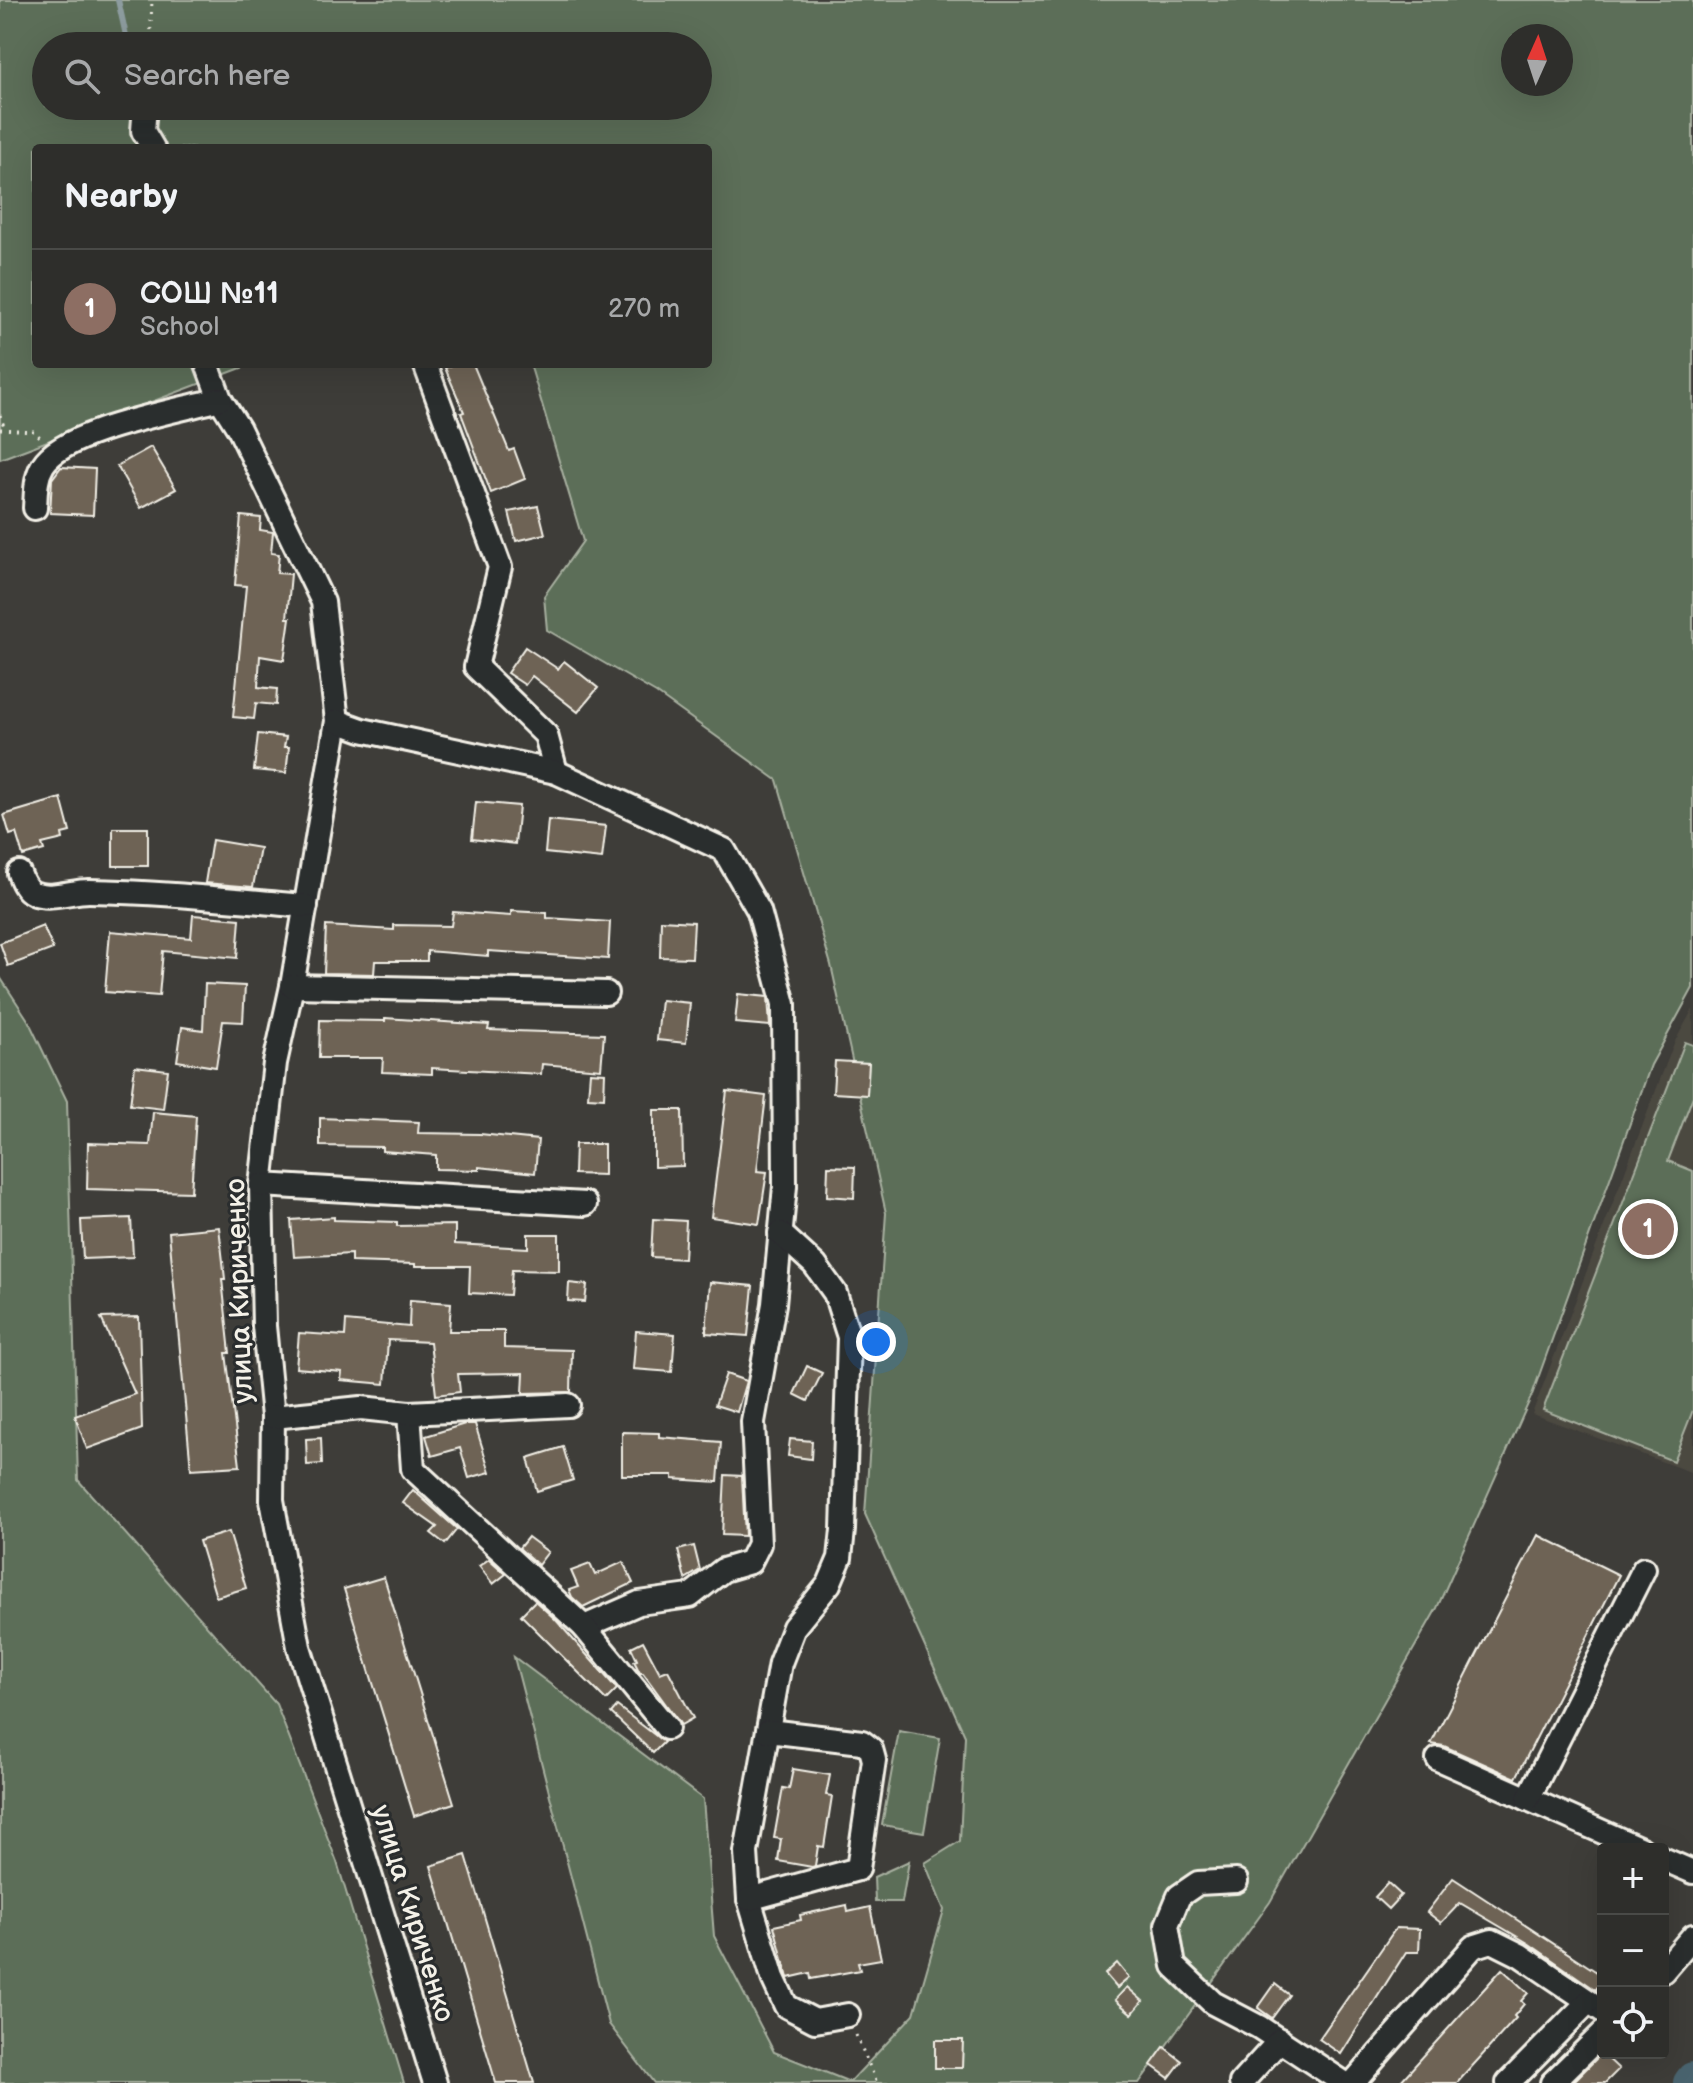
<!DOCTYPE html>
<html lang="en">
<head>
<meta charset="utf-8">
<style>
	:root { --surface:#2e2e2b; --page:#363633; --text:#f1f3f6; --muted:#a7a8a9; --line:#494a47; --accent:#8abfa5 }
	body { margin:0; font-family:"Balsamiq Sans",sans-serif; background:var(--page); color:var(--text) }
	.controls { position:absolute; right:24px; bottom:24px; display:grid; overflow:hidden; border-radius:8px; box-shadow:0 8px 32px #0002 }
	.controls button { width:72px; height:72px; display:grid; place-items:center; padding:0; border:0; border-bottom:2px solid var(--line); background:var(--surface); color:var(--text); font:40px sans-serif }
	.compass { position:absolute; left:1501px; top:24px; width:72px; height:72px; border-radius:50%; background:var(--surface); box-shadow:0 8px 32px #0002; rotate:3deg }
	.you { position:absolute; left:876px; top:1342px; width:28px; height:28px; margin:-20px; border:6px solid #fff; border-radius:50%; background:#1a73e8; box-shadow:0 0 0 12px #1a73e833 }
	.badge { display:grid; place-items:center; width:52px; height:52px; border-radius:50%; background:var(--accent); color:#fff; font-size:26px; font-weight:700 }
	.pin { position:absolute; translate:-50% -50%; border:4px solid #fff; box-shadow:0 2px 8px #0006 }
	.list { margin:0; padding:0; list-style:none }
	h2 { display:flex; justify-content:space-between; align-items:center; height:104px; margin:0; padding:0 32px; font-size:34px }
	h2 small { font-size:26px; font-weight:400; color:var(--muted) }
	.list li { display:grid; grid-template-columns:52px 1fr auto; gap:24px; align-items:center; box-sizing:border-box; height:120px; padding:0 32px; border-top:2px solid var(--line) }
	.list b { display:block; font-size:30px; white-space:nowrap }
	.list p { margin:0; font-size:26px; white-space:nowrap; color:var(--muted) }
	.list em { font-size:26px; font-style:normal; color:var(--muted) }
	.icon { flex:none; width:44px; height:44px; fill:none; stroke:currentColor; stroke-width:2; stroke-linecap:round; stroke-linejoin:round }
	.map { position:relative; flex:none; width:1693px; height:2083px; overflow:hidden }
	.search { position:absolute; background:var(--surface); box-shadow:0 8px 32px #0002; left:32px; top:32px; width:680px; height:88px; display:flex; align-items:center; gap:20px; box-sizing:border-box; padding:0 28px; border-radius:44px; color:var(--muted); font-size:30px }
	.panel { position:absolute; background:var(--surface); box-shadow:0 8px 32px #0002; left:32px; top:144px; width:680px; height:224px; border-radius:8px }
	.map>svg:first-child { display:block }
	.built { fill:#4c4841 }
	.green { fill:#5b6e58; stroke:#a8b0a0; stroke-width:2; fill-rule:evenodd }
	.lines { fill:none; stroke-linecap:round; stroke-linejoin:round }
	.stream { stroke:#8d9c9f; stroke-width:6 }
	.river { stroke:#49646e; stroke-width:34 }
	.building { fill:#6e6354; stroke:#f4f1e8; stroke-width:2 }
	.minor-casing { stroke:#f4f1e8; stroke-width:28 }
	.path { stroke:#f4f1e8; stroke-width:3; stroke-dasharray:2 6; stroke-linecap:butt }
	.minor { stroke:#2a2d2e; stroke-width:22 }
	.labels { text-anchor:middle; stroke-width:6; stroke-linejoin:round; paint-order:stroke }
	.street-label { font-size:28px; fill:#f4f1e8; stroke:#2a2d2e }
</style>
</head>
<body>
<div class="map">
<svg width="1693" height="2083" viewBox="0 0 1693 2083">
	<rect width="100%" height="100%" fill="#3e3d39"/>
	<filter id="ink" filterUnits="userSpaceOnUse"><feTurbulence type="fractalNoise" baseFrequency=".0125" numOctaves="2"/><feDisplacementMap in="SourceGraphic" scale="16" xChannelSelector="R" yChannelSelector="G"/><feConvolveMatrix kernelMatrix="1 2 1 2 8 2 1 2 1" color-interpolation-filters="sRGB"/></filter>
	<g filter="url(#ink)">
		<polygon class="built" points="1693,1009 1693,1473 1532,1414 1674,1043"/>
		<g class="green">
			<path d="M0,0H1693V988L1651,1065L1532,1395L1437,1608L1270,1902L1139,2083H654L609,2024L514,1657L703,1799L714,1936L774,2052L850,2082L914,2014L944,1910L925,1863L960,1841L965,1736L865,1514L886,1213L831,965L777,780L656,693L547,630L544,596L583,541L530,364H708V148H36V364H252L0,459ZM1513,36H1561V84H1513ZM46,46H698V106H46Z"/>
			<polygon points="0,977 28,1020 67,1101 78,1480 276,1704 337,1862 404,2083 0,2083"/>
			<polygon points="1685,1042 1693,1045 1693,1096 1668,1161 1693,1171 1693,1410 1673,1461 1543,1410"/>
			<polygon points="899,1731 940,1738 924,1832 882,1825"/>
			<polygon points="909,1861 902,1902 875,1902 874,1877"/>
		</g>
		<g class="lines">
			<polyline class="stream" points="118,0 127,40 135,46"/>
			<polyline class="river" points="1690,2083 1693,2079"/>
		</g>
		<g class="building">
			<polygon points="455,364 473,364 509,451 514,449 525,479 491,493 461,413 464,412 445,368"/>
			<polygon points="151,447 176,489 141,508 117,466"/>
			<polygon points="61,467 95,469 93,515 50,513 52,479"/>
			<polygon points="538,506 545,534 516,541 509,512"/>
			<polygon points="241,516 261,518 260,530 273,532 271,553 279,554 277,573 291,574 287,618 290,618 284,660 260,656 258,687 277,689 276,705 256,703 254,719 233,717 246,586 235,585"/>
			<polygon points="525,647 558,669 564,661 598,688 578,712 532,676 525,685 507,673"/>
			<polygon points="258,734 286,737 284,747 289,747 286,773 254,770"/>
			<polygon points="61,798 70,832 62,834 63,839 42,844 44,850 23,856 16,833 10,835 4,815"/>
			<polygon points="476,802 519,806 515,844 472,839"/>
			<polygon points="548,820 606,826 602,859 545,853"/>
			<rect x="113" y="828" width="35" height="38"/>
			<polygon points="212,840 260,848 253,887 205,883"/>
			<polygon points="511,911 547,913 547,918 610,922 608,959 488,951 488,956 427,951 427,961 375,961 374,974 324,973 326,926 394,930 394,925 451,926 453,912 511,916"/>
			<polygon points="193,915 240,919 237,958 163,951 159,996 105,992 110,931 191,938"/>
			<polygon points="661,920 694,922 692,958 660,957"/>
			<polygon points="43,926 53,949 8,966 0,943"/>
			<polygon points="205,984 245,986 243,1022 223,1021 216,1067 177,1061 182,1027 203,1030"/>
			<polygon points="738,994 768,997 770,1026 735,1023"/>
			<polygon points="661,1000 690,1003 686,1043 657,1040"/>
			<polygon points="385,1018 489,1025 488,1030 604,1034 601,1069 542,1064 541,1074 432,1068 432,1074 382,1072 383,1058 319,1058 320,1020 385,1021"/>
			<polygon points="835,1061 869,1063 867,1095 833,1093"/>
			<polygon points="135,1066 168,1070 163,1109 130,1105"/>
			<polygon points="590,1072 605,1073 604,1098 588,1097"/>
			<polygon points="727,1091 766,1096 757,1171 767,1172 759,1224 711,1217"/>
			<polygon points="654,1110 682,1110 683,1166 654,1167"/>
			<polygon points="153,1112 196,1116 191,1192 87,1189 88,1143 150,1145"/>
			<polygon points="320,1118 419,1122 418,1133 480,1134 538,1140 535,1173 479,1167 479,1170 436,1169 436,1155 382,1151 382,1147 320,1146"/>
			<polygon points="575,1144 604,1144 604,1175 574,1174"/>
			<polygon points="828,1166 855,1167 854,1198 827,1196"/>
			<polygon points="334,1217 334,1220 397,1222 397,1226 455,1225 455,1244 528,1248 528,1234 559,1234 559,1271 512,1270 510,1295 469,1293 470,1266 415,1266 415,1264 351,1262 351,1254 294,1257 291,1220"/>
			<polygon points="131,1218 133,1257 83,1259 81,1220"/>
			<polygon points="653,1219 686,1221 684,1259 651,1257"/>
			<polygon points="219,1227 225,1279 222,1279 230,1353 226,1353 240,1466 191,1469 169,1232"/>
			<polygon points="710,1282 753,1286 748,1336 706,1333"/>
			<polygon points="569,1283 587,1285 585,1302 568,1301"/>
			<polygon points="410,1300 451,1303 449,1331 504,1331 504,1348 572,1350 571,1392 523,1393 524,1373 458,1374 460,1392 436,1395 430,1342 388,1340 385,1384 341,1380 342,1372 296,1368 299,1333 345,1336 346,1321 409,1327"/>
			<polygon points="139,1317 142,1429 87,1449 75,1416 135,1394 101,1318"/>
			<polygon points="636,1331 675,1334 672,1372 633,1369"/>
			<polygon points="807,1366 822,1373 808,1401 794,1394"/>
			<polygon points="726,1374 746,1381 737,1412 715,1405"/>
			<polygon points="465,1424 475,1424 490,1472 469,1478 460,1448 432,1456 426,1436"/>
			<polygon points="622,1432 659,1433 659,1437 721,1442 718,1482 673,1479 673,1475 622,1475"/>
			<polygon points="321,1438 322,1464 307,1465 306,1439"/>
			<polygon points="790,1439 812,1441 811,1459 788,1456"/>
			<polygon points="563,1447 573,1480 537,1491 528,1458"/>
			<polygon points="725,1475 742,1476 745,1536 722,1535"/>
			<polygon points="413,1490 457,1529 445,1544 431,1533 437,1527 403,1503"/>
			<polygon points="229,1532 246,1588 216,1597 199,1541"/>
			<polygon points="1538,1535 1619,1575 1516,1778 1444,1746 1431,1744"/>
			<polygon points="528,1537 548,1552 538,1565 519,1548"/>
			<polygon points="694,1546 700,1570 685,1579 678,1550"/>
			<polygon points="489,1559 506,1574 493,1584 479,1566"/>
			<polygon points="623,1562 633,1583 583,1607 572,1597 569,1590 578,1587 571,1571 590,1564 595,1575"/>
			<polygon points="384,1577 454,1803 414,1816 344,1589"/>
			<polygon points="535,1601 555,1619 617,1689 606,1700 521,1615"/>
			<polygon points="643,1641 660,1673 668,1670 693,1718 681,1725 643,1673 640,1673 634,1661 637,1660 631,1647"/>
			<polygon points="617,1706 664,1742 653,1753 611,1713"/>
			<polygon points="793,1769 830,1775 826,1795 832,1796 824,1847 818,1846 815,1866 812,1867 778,1861 781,1839 774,1838 783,1788 789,1789"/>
			<polygon points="466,1855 534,2083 496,2083 431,1866"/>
			<polygon points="1453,1878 1603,1976 1596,1990 1528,1943 1460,1903 1441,1923 1427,1912"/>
			<polygon points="1388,1883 1401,1895 1388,1909 1375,1897"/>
			<polygon points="847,1905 848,1912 870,1907 881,1959 858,1963 860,1970 811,1979 810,1973 788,1978 774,1926 801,1920 800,1915"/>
			<polygon points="1396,1928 1420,1929 1419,1952 1406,1952 1341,2054 1319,2039"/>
			<polygon points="1117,1963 1129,1978 1117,1988 1105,1974"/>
			<polygon points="1502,1969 1528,1993 1521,2001 1524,2004 1514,2016 1516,2018 1457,2083 1399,2083"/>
			<polygon points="1275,1984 1289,1995 1272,2018 1258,2008"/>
			<polygon points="1127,1987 1143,2001 1132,2014 1115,2000"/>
			<polygon points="935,2040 963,2040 962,2068 935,2068"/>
			<polygon points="1164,2047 1182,2061 1169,2078 1151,2065"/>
			<polygon points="1602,2053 1619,2069 1605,2083 1572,2083"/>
		</g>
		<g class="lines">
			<defs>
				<g id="minor">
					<polyline points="145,106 143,131 153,148"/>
					<polyline points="207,364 220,399 239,429 323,602 337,721 292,986 275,1063 261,1185 264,1326 273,1417 272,1500 299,1647 435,2083"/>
					<polyline points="425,364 500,567 476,667 546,735 556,772"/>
					<path d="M35,508C36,494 35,478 43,465C64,430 178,411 220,399"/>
					<polyline points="337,721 362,730 556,772 724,850 759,911 784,1004 785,1186 774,1304 753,1422 759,1544 750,1562 723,1570 690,1596 639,1603 584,1627"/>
					<path d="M19,873C22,881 25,889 33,893C50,900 71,891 89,891C161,892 234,900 306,906"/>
					<polyline points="292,986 606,993"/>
					<polyline points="261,1185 585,1204"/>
					<polyline points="780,1233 815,1265 835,1293 849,1337 843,1530 840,1558 829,1584 794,1627 780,1663 746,1852 749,1899 773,1978 786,2006 815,2021 848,2015"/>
					<polyline points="409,1413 413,1469 584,1627 667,1728"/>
					<polyline points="273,1417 361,1408 409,1413 568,1405"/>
					<polyline points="1438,1759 1641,1849"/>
					<polyline points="1528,1799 1644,1569"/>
					<polyline points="1663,1859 1693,1872"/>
					<polyline points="1236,1881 1198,1883 1179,1896 1167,1925 1174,1966 1213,2003 1259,2027 1344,2083"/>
					<polyline points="749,1899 858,1869 874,1760 871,1749 862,1742 768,1731"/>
					<polyline points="1663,1971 1693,1936"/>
					<polyline points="1241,2083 1280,2040"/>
					<polyline points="1353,2083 1473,1947 1492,1941 1520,1955 1603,2011"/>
					<polyline points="1508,2083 1588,2002"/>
					<polyline points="1552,2083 1603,2033"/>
				</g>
			</defs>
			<use href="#minor" class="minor-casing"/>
			<g class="path">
				<polyline points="150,46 152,0"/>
				<polyline points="0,415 5,429"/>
				<polyline points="0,429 34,431 40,437"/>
				<polyline points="856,2035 877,2083"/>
			</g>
			<use href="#minor" class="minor"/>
		</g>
	</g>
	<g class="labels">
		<g class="street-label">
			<text transform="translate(238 1291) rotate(-92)" y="10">улица Кириченко</text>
			<text transform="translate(414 1913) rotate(73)" y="10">улица Кириченко</text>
		</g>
	</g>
</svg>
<div class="controls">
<button>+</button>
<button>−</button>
<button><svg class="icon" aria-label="locate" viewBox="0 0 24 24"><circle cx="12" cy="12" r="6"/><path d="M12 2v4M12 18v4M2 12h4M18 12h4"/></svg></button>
</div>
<svg class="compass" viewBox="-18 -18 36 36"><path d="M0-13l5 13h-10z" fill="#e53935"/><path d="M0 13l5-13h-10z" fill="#a7a8a9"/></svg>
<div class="you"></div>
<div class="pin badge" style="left:1648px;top:1229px;background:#8d6e63">1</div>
<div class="search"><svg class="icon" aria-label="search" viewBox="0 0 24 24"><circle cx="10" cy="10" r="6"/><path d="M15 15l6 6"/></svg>Search here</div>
<section class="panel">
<h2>Nearby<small></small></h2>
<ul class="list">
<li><span class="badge" style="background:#8d6e63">1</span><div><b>СОШ №11</b><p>School</p></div><em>270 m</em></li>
</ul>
</section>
</div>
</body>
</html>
